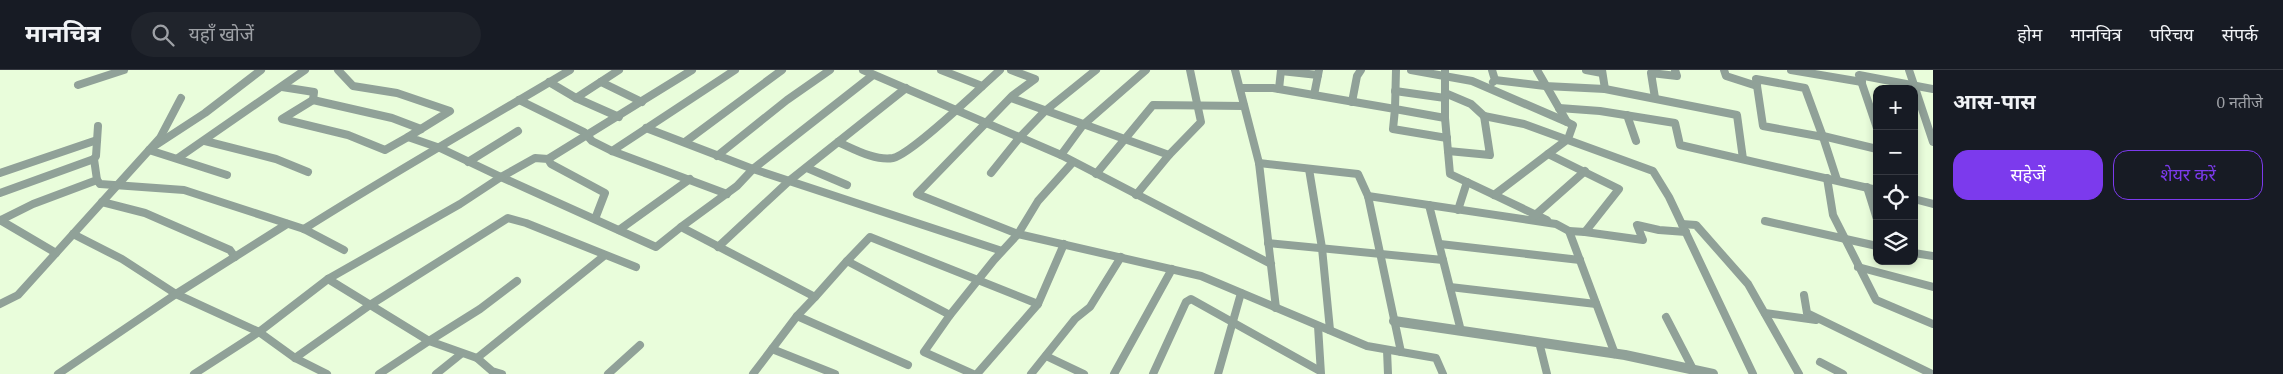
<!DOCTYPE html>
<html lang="hi">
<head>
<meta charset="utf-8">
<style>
	:root { --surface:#171b24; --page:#20242c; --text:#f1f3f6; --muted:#9ea1a6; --line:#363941; --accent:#7c3aed }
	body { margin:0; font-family:"PT Serif","Noto Sans Devanagari",serif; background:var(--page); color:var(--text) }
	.controls { position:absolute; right:15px; top:15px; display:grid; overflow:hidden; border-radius:10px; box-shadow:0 2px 8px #0003 }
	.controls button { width:45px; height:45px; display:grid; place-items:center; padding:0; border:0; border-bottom:1px solid var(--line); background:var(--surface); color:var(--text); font:25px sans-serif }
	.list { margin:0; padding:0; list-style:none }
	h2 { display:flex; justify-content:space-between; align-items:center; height:65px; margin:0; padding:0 20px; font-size:21px }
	h2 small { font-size:16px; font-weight:400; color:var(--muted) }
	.actions { display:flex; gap:10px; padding:15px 20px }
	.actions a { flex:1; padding:11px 0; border:1px solid var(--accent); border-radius:15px; text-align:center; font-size:18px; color:var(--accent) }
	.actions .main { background:var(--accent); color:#fff }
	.icon { flex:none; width:28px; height:28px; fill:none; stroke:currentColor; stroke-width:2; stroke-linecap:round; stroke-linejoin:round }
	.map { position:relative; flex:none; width:1933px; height:304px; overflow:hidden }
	header { display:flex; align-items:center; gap:30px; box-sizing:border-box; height:70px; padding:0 25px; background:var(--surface); border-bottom:1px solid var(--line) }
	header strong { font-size:24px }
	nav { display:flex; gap:28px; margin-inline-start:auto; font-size:18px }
	.search { width:350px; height:45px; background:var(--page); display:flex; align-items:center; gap:12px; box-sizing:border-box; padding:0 18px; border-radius:28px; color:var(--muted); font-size:19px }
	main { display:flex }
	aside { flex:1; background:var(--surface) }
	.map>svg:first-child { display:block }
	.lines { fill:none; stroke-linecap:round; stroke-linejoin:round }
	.minor { stroke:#90a198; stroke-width:8 }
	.tertiary { stroke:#90a198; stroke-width:10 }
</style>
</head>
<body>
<header>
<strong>मानचित्र</strong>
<div class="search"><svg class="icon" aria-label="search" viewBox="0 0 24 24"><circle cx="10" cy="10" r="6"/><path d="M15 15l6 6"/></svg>यहाँ खोजें</div>
<nav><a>होम</a><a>मानचित्र</a><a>परिचय</a><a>संपर्क</a></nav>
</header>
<main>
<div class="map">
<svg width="1933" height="304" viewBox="0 0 1933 304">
	<rect width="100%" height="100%" fill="#e9fddb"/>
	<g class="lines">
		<g class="minor">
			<polyline points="863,0 1061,85 1271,194"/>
			<polyline points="941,0 982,16"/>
			<polyline points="1011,0 1035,9 1012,26 917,124 1018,164 1201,206 1367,276 1436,288 1443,304"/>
			<polyline points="1235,0 1259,93 1276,238"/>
			<polyline points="1396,0 1395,39 1445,48"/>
			<polyline points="1411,0 1472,11 1567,52"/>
			<polyline points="1445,0 1445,48 1450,104 1547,150"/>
			<polyline points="1492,0 1495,10 1493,12"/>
			<polyline points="1537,0 1567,52 1573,55 1568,69 1548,84 1619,119 1585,162 1569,161"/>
			<polyline points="1586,0 1602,3"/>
			<polyline points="1602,0 1605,19"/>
			<polyline points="1724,0 1726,6 1757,16"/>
			<polyline points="1791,0 1862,12"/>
			<polyline points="1909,0 1933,72"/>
			<polyline points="1281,1 1318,5"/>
			<polygon points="1756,9 1805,18 1823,67 1763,56"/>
			<polyline points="1495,10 1545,16 1605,19 1737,45 1743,89"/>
			<polyline points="549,12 576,28 619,47"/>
			<polyline points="601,12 642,32"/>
			<polyline points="78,15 124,0"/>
			<polyline points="282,17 314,22 313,30 282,49 348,65 385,80 408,67"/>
			<polyline points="1240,18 1273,18 1395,39 1393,59 1447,68"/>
			<polyline points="1279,19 1281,0"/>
			<polyline points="1395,21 1445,28"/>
			<polyline points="1445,23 1471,34 1484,46 1524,54 1653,101 1669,127 1753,304"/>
			<polyline points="1314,25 1319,0"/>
			<polyline points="576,28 619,0"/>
			<polyline points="1011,28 1169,85 1136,125"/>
			<polyline points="1655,28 1651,3 1677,6 1675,0"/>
			<polyline points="313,30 392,48 421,59"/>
			<polyline points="519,30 584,62 592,71 612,81 727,124"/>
			<polyline points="1352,32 1357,6 1361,0"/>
			<polyline points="1559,38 1600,41 1675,53 1680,75 1877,120"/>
			<polyline points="1627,45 1636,71"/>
			<polyline points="646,58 753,99 1002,181"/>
			<polyline points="1877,58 1859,5 1933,19"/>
			<polyline points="1823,66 1877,79"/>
			<polyline points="1823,67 1837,110"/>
			<polyline points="205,71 276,89 308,102"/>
			<polyline points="685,72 782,0"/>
			<path d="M838,72C854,79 875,91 893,88C912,84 981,17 1000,0"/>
			<polyline points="156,75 205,43 261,0"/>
			<polyline points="149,80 227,105"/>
			<polyline points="612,81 735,0"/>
			<polyline points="1448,81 1490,85 1484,46"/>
			<polyline points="1061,85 1083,55 1146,0"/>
			<polyline points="1169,85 1201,52 1190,0"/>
			<polyline points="717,86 787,30 830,0"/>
			<polyline points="178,88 305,0"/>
			<polyline points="548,89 692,0"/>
			<polyline points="468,92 518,61"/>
			<polyline points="1259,93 1358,104 1368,126 1401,282"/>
			<polyline points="807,98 847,115"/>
			<polyline points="1309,99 1322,178 1330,260"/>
			<polyline points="0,103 97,70"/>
			<polyline points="991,103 1020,67 1045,41 1096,0"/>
			<polyline points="1096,104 1153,35 1244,36"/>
			<polyline points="501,107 656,177 681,157 815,227 847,191 950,245"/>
			<polyline points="501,107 535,88 548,89 551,94 605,123 595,149"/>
			<polyline points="1827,108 1833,145 1876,230 1933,254"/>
			<polyline points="97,110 100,114 184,120 304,159 344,180"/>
			<polyline points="1867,117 1877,149"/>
			<polyline points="0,123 94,89"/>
			<polyline points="1494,125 1548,84"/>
			<polyline points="1368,126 1556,154 1569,161 1615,284"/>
			<polyline points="1914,129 1933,134"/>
			<polyline points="102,132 145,143 230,180 235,187"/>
			<polyline points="1458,140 1467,112"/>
			<polyline points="1533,147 1585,101"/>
			<polyline points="0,150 56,183"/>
			<polyline points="1,150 33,134 97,110 94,89 96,86 98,56"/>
			<polyline points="1765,151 1877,176"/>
			<polyline points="1682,154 1696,155 1748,214 1799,304"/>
			<polyline points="681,157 737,116 753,99 873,5"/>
			<path d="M304,159C391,104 481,53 570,0"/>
			<polyline points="619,160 690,109"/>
			<polyline points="1585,162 1643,170 1637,155 1659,160 1686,162"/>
			<polyline points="73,164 122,189 176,224 259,262 295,288 327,304"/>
			<polyline points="1268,173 1443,190 1429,135"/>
			<polyline points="1440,174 1580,190"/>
			<polyline points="718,177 789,111 906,18"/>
			<polyline points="1914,183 1933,186"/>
			<polyline points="1443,190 1461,261"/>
			<polyline points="847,191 870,167 1038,234"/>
			<polyline points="1858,197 1933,217"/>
			<polyline points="328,209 429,271 379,304"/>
			<polyline points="1450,217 1596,234"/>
			<polyline points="1804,225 1807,243 1932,304"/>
			<polyline points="815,227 797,246 908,295"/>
			<polyline points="0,234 18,225 160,68 181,28"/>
			<polyline points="1765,243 1816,250"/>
			<polyline points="1666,247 1694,301"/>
			<polyline points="1318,256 1321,304"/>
			<polyline points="1539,272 1547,304"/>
			<polyline points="772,279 835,304"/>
			<polyline points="1387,280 1388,304"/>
			<polyline points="1046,286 1084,304"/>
			<polyline points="295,288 370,235 508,148 526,153 636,197"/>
			<polyline points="477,288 604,186"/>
			<polyline points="1820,292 1843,304"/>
			<polyline points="58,304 176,224 287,154"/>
			<polyline points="194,304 259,262 328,209 460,134 501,107 440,78 408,67 450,41 397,23 353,16 338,0"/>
			<polyline points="436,304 461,284"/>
			<polyline points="502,304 492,301 477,288 429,271 480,239 517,211"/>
			<polyline points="608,304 640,275"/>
			<polyline points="753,304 797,246"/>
			<polyline points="973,304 924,282 950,245 994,190 1018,164 1038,131 1073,92"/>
			<polyline points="977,304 1038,234 1064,174"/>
			<polyline points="1031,304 1075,249 1090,237 1121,187"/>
			<polyline points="1114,304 1172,199"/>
			<polyline points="1153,304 1186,232 1191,229 1320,301"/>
			<polyline points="1218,304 1241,223"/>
		</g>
		<polyline class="tertiary" points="1394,251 1625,285 1713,304"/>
	</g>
</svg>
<div class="controls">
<button>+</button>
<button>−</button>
<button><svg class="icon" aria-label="locate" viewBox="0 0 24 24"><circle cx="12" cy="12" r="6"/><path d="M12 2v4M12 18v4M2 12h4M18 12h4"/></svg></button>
<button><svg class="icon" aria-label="layers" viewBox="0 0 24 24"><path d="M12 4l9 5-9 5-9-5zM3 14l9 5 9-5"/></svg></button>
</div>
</div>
<aside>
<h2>आस-पास<small>0 नतीजे</small></h2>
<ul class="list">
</ul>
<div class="actions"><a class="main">सहेजें</a><a>शेयर करें</a></div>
</aside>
</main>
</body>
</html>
